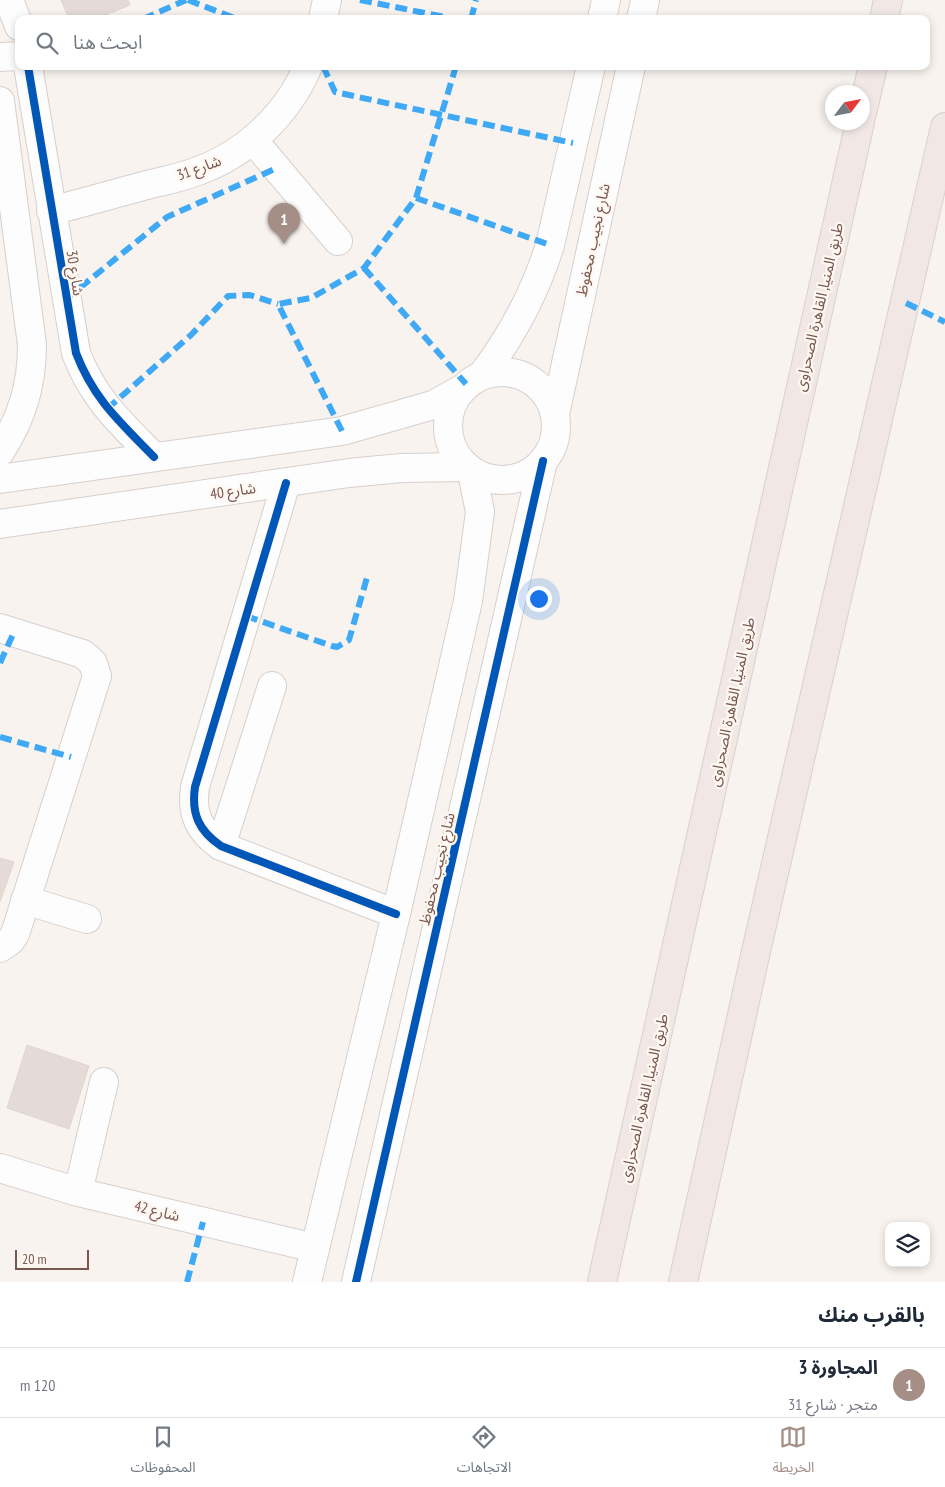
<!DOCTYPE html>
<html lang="ar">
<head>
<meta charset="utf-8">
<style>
	:root { --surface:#fff; --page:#f2f2f3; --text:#1f2937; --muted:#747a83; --line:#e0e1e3; --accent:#a48e86 }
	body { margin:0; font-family:"PT Sans Narrow","Noto Sans Arabic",sans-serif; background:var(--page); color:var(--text); direction:rtl }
	.controls { position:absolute; right:15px; bottom:15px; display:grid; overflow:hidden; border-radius:10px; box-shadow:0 2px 8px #0003 }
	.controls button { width:45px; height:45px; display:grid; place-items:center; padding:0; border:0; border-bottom:1px solid var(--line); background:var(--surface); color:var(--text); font:25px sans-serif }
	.compass { position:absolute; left:825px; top:85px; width:45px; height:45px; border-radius:50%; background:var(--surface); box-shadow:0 2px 8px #0003; rotate:58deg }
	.scale { position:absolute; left:15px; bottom:12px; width:74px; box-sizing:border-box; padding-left:5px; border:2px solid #77574e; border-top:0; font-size:14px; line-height:18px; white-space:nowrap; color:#77574e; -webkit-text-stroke:4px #fef7f2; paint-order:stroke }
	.you { position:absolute; left:538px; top:598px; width:18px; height:18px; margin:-12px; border:4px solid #fff; border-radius:50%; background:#1a73e8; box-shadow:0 0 0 8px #1a73e833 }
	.badge { display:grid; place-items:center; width:32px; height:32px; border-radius:50%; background:var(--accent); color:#fff; font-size:16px; font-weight:700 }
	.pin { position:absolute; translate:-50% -41px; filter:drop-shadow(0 1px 2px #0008) }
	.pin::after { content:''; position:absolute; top:26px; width:18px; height:15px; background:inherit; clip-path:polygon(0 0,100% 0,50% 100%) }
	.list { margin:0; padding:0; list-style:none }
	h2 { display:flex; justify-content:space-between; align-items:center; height:65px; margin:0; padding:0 20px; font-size:21px }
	h2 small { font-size:16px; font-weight:400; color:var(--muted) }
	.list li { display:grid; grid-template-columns:32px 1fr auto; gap:15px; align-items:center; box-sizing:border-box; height:70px; padding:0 20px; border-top:1px solid var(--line) }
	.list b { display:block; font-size:19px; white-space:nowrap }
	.list p { margin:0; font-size:16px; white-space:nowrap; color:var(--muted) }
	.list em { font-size:16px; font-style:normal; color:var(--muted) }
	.icon { flex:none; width:28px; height:28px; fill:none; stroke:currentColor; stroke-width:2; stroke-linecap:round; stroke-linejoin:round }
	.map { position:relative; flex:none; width:945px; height:1282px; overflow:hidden; direction:ltr }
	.search { position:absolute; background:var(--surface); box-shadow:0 2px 8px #0003; left:15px; right:15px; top:15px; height:55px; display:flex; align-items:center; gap:12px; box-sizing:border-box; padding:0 18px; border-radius:10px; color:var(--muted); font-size:19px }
	.sheet { height:135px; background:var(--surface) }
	nav { display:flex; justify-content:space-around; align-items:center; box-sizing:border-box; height:70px; border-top:1px solid var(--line); background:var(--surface); font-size:14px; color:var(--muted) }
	nav a { display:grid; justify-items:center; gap:2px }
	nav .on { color:var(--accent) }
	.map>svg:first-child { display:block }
	.building { fill:#e5dbd6; stroke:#e1d6d1 }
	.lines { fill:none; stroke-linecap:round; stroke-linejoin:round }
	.minor-casing { stroke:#d7cfcc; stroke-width:30 }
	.highway-casing { stroke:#d9d0cc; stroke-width:30 }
	.minor { stroke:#fefdfd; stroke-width:28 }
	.highway { stroke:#f1e8e6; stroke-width:28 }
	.quiet { stroke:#3fa9f5; stroke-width:6; stroke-dasharray:12 6; stroke-linecap:butt }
	.cycleway-casing { stroke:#fef7f2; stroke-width:11 }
	.cycleway { stroke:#0057b8; stroke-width:8 }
	.labels { text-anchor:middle; stroke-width:4.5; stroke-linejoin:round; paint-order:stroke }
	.street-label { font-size:15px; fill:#77574e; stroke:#fef7f2 }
</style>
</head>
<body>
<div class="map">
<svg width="945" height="1282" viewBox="0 0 945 1282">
	<rect width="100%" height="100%" fill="#f8f3ef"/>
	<g class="building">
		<polygon points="61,0 128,0 130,5 96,19 69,19"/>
		<polygon points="0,858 14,862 0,902"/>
		<polygon points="27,1045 89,1066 69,1129 7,1108"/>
	</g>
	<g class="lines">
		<defs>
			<g id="minor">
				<polyline points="9,0 19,26"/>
				<polyline points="323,19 327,0"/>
				<polyline points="602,19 606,0"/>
				<polyline points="641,19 645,0"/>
				<polyline points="0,57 19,56"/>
				<path d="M28,66L76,353C94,400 120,422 154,457"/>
				<path d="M0,101L32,345C32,385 22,418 0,452"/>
				<polyline points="253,140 338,241"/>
				<path d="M51,211C82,203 113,194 143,186C161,181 181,178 198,171C247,153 288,114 308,66"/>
				<circle cx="502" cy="426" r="54"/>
				<path d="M483,374C513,334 535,293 550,245L591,66"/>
				<polyline points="555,414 631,66"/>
				<polyline points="0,479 342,431 433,405 460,390"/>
				<path d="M286,483L195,787C191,814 199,831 221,846L396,914"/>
				<polyline points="0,524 349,473 401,468 467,467"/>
				<polyline points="0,628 83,654 93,663 97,676 15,934 10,941 0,948"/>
				<polyline points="221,846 272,686"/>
				<polyline points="25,900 87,919"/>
				<polyline points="0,1168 78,1192 315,1248"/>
				<polyline points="78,1192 104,1082"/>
				<polyline points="307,1282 396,914 468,601 480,512 472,472"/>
				<polyline points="356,1282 543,461"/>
			</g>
			<g id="highway">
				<polyline points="884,19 888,0"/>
				<polyline points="862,113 873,66"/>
				<polyline points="602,1282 860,122"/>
				<polyline points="683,1282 757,947 945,127"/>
			</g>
		</defs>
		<use href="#minor" class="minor-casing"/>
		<use href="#highway" class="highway-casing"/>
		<use href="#minor" class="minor"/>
		<use href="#highway" class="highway"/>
		<g class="quiet">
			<polyline points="188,0 237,19"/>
			<polyline points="360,0 455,19"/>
			<polyline points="143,19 186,0"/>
			<polyline points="471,19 476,0"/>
			<polyline points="323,66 335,92 573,143"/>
			<polyline points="416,198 550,245"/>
			<polyline points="364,268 466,384"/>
			<polyline points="66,299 167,217 277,168"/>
			<polyline points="906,303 945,322"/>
			<polyline points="107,409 191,335 228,296 250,295 278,304"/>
			<polyline points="342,431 278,304 311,298 364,268 416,198 456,66"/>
			<polyline points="246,616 332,646 337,647 349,640 368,574"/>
			<polyline points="0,663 14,632"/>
			<polyline points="0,737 71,757"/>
			<polyline points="187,1282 203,1222"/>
		</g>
		<defs>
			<g id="cycleway">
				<path d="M28,66L76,353C94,400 120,422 154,457"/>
				<path d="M286,483L195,787C191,814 199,831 221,846L396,914"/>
				<polyline points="356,1282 543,461"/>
			</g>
		</defs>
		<use href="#cycleway" class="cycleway-casing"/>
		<use href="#cycleway" class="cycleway"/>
	</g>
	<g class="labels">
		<g class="street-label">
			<text transform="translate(199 168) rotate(-20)" y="5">شارع 31</text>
			<text transform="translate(593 240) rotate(-78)" y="5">شارع نجيب محفوظ</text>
			<text transform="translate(75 273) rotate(81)" y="5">شارع 30</text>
			<text transform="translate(819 307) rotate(-77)" y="5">طريق المنيا, القاهرة الصحراوى</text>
			<text transform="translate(233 491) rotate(-8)" y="5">شارع 40</text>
			<text transform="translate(732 702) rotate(-78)" y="5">طريق المنيا, القاهرة الصحراوى</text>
			<text transform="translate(437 869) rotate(-77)" y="5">شارع نجيب محفوظ</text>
			<text transform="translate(644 1098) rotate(-77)" y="5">طريق المنيا, القاهرة الصحراوى</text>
			<text transform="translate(157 1211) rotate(14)" y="5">شارع 42</text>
		</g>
	</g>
</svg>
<div class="controls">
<button><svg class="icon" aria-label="layers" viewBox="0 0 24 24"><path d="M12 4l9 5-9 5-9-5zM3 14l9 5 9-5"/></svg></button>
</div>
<svg class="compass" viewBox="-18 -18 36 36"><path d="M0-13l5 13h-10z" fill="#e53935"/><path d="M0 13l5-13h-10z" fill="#747a83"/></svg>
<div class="scale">20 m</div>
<div class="you"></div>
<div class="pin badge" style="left:284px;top:244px">1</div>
<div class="search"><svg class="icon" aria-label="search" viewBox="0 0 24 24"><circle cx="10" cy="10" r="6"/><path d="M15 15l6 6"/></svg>ابحث هنا</div>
</div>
<section class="sheet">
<h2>بالقرب منك<small></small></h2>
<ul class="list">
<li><span class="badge">1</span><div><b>المجاورة 3</b><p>متجر · شارع 31</p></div><em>120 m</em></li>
</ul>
</section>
<nav>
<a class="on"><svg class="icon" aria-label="map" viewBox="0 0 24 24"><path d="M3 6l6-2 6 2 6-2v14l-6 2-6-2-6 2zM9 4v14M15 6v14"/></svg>الخريطة</a>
<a><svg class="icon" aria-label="directions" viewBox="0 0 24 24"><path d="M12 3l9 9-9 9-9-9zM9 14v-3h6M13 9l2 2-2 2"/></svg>الاتجاهات</a>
<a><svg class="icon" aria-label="saved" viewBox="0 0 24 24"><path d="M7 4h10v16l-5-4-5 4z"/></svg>المحفوظات</a>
</nav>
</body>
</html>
